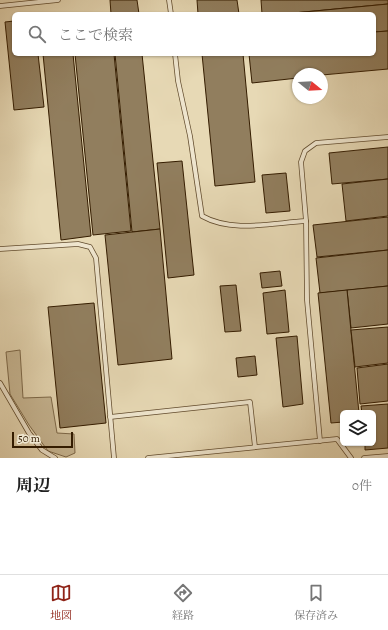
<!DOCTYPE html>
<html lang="ja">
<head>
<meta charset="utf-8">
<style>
	:root { --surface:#fff; --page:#f6f6f6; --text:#222; --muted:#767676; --line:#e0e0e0; --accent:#8f2418 }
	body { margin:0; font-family:Alegreya,"Noto Serif JP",serif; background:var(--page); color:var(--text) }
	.controls { position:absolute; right:12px; bottom:12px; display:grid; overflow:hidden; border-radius:6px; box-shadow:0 1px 3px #0004 }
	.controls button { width:36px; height:36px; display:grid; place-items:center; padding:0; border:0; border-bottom:1px solid var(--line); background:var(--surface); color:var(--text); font:20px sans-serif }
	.compass { position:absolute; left:292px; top:68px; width:36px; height:36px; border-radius:50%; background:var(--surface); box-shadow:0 1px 3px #0004; rotate:108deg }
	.scale { position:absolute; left:12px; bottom:10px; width:61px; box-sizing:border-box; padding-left:4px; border:2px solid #341c00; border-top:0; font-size:11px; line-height:14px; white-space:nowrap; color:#341c00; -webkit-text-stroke:3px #efe6cf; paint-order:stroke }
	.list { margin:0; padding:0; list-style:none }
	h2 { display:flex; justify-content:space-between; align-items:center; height:52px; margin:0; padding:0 16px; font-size:17px }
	h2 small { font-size:13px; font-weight:400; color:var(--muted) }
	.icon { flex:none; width:22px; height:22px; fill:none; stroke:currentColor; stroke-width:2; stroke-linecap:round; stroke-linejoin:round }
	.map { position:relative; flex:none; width:388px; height:458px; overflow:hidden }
	.search { position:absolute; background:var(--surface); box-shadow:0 1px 3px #0004; left:12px; right:12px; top:12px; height:44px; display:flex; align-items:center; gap:10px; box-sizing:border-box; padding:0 14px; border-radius:6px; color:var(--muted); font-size:15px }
	.sheet { height:116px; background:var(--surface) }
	nav { display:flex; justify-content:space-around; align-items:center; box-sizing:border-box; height:56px; border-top:1px solid var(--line); background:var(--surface); font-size:11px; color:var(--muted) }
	nav a { display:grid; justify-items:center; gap:2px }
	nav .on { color:var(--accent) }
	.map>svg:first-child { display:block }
	.green { fill:#c9b996; stroke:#7e6a4b }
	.building { fill:#917e5e; stroke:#341c00 }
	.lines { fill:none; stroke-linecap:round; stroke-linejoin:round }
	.lane-casing { stroke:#614b2d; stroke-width:5.5 }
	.lane { stroke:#efe6cf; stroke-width:4 }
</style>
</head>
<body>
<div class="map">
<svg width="388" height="458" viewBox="0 0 388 458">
	<rect width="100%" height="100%" fill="#e7d9b5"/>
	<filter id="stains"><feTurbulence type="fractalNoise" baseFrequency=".005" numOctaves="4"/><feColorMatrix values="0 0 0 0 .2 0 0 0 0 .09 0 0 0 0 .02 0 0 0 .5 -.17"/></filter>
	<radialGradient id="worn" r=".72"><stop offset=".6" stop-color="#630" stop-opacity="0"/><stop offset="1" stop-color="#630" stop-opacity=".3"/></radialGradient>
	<polygon class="green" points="20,350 23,398 51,397 57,433 74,434 75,453 66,457 48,451 29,425 10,394 6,352"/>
	<g class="building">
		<polygon points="110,0 137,0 139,14 111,14"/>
		<polygon points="197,0 237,0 239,14 198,14"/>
		<polygon points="261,0 388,0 388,4 283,14 262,14"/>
		<polygon points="388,4 388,31 374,32 374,14 283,14"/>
		<polygon points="14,21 14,54 38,54 44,107 14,110 5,22"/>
		<polygon points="388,31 388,69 322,75 322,74 298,74 298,78 252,83 249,54 374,54 374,32"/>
		<polygon points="43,54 73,54 91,236 61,240"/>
		<polygon points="75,54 114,54 131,231 93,235"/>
		<polygon points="115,54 142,54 160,229 132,232"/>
		<polygon points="202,54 243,54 255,182 215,186"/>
		<polygon points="388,147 388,179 332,184 329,153"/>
		<polygon points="182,161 194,275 168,278 157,163"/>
		<polygon points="286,173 290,211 266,213 262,175"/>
		<polygon points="388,179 388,216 346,221 342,184"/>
		<polygon points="388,217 388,250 317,257 313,225"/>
		<polygon points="160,229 172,359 118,365 105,235"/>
		<polygon points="388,250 388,286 320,293 316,258"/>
		<polygon points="280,271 282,286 262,288 260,273"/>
		<polygon points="236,285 241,331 225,332 220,286"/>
		<polygon points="388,286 388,324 351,328 347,290"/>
		<polygon points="285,290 289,332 267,334 263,293"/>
		<polygon points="347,290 359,413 343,413 343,422 331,423 318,293"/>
		<polygon points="94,303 106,423 60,428 48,307"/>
		<polygon points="388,327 388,363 355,367 351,330"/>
		<polygon points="297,336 303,404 283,407 276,338"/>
		<polygon points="255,356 257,375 238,377 236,358"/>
		<polygon points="388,364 388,401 360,404 357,368"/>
		<polygon points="388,404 388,448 365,450 365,443 373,443 373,413 362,413 361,406"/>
	</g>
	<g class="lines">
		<defs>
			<g id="lane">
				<polyline points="169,0 171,14"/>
				<polyline points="0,6 58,0"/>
				<path d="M175,54L178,81L190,136L202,216C232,233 272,223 306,221"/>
				<polyline points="0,249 78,244 90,247 96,258 114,458"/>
				<polyline points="0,383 29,433 42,450 55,458"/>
				<polyline points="110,417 250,402 255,447"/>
				<polyline points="320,441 307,300 306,221 301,162 305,151 316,143 388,137"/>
				<polyline points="148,458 337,439 351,458"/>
				<polyline points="364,458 388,456"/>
			</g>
		</defs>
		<use href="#lane" class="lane-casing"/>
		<use href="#lane" class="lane"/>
	</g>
	<rect width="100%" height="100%" filter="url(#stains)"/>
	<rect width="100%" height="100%" fill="url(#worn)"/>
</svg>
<div class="controls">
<button><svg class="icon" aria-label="layers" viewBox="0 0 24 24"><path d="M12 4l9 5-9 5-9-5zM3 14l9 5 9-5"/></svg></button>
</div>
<svg class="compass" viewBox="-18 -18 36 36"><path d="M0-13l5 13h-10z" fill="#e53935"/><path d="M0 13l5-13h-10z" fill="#767676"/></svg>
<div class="scale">50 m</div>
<div class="search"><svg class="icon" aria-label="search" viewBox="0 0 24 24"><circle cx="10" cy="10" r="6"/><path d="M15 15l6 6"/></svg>ここで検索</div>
</div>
<section class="sheet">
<h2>周辺<small>0件</small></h2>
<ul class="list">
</ul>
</section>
<nav>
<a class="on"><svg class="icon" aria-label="map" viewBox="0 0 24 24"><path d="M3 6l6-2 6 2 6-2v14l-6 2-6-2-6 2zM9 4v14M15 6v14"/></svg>地図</a>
<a><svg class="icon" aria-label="directions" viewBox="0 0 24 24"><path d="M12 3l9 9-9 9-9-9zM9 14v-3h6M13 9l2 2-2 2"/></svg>経路</a>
<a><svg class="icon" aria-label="saved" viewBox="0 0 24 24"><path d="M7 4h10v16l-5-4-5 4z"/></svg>保存済み</a>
</nav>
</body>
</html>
